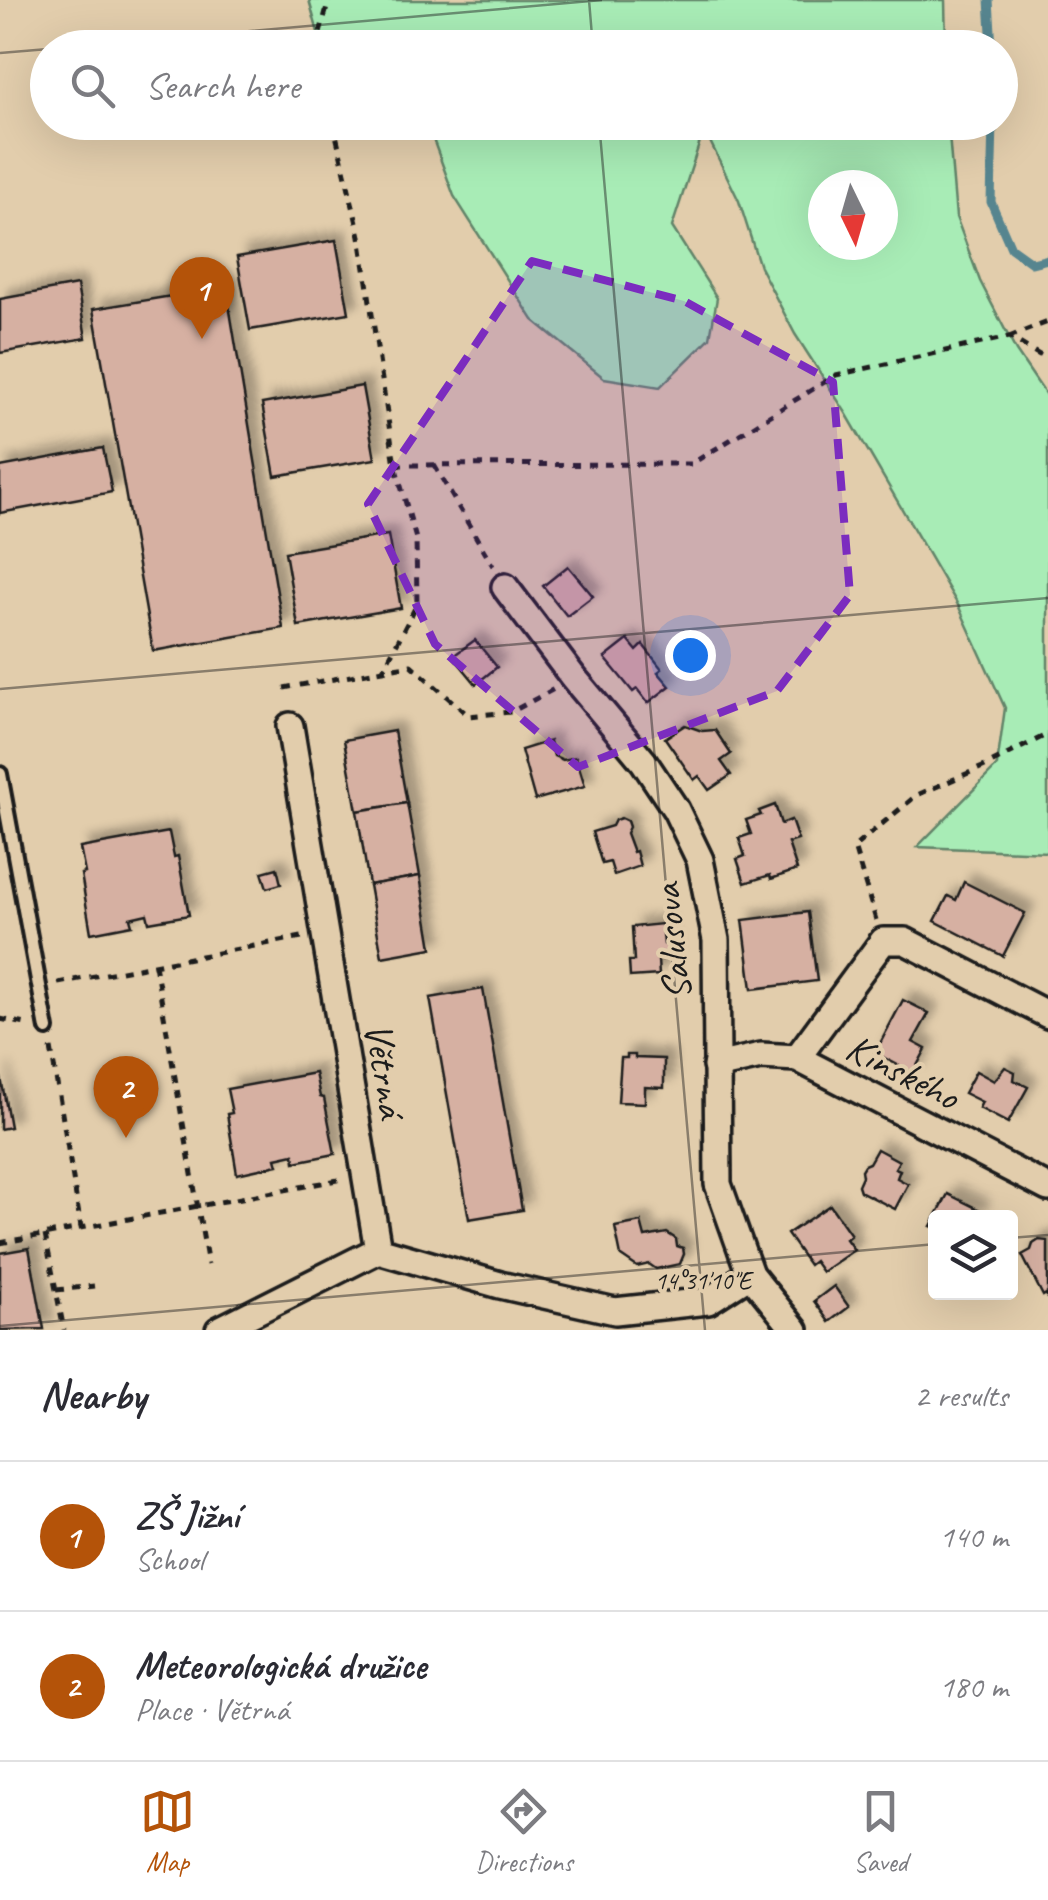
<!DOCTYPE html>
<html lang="en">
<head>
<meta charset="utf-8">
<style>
	:root { --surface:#fff; --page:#f7f7f7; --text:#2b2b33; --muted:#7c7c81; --line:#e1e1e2; --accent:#b45309 }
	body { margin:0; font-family:Caveat,sans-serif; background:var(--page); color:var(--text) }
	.controls { position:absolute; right:30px; bottom:30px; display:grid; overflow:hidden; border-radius:10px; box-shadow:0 10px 40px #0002 }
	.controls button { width:90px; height:90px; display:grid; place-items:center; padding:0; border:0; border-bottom:2px solid var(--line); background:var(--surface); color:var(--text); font:50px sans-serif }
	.compass { position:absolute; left:808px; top:170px; width:90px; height:90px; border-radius:50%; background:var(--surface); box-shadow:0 10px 40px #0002; rotate:175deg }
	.you { position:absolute; left:690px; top:655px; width:35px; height:35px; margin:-25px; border:8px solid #fff; border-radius:50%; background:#1a73e8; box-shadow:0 0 0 15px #1a73e833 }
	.badge { display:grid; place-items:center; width:65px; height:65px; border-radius:50%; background:var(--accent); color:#fff; font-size:32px; font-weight:700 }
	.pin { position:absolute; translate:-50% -82px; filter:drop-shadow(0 2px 5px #0008) }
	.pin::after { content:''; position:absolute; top:52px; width:35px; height:30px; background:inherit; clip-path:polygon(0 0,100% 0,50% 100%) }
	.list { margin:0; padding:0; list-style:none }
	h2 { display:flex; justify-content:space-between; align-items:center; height:130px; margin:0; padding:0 40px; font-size:42px }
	h2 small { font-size:32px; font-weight:400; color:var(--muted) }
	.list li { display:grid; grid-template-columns:65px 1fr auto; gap:30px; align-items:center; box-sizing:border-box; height:150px; padding:0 40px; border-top:2px solid var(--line) }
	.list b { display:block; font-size:38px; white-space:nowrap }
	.list p { margin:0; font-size:32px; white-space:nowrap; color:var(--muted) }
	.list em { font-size:32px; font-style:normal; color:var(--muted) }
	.icon { flex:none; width:55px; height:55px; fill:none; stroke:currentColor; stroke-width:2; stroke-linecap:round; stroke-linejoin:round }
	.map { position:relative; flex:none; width:1048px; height:1330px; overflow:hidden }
	.search { position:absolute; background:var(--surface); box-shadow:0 10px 40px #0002; left:30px; right:30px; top:30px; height:110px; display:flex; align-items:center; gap:25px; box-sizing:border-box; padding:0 35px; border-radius:55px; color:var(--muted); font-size:38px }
	.sheet { height:430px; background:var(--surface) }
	nav { display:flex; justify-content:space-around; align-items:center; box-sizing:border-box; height:140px; border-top:2px solid var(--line); background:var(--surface); font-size:28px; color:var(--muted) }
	nav a { display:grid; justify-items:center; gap:5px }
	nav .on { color:var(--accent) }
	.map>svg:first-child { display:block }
	.green { fill:#a8ecb6; stroke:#628469; stroke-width:2.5; fill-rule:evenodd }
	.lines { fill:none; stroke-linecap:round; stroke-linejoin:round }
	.stream { stroke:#57858f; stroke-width:9 }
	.building { fill:#d6b0a2; stroke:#1c1c1c; stroke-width:2.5; filter:url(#shadow) }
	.lane-casing { stroke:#1c1c1c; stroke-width:20 }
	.street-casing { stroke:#1c1c1c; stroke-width:32 }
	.path { stroke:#1c1c1c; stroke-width:5; stroke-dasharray:8 8; stroke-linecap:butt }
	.lane { stroke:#e2cdac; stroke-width:12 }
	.street { stroke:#e2cdac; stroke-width:25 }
	.marked { fill:#7b2cbf; fill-opacity:0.2; stroke:#7b2cbf; stroke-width:8; stroke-dasharray:20 12; stroke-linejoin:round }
	.ticks { fill:none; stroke:#1c1c1c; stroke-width:2.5; stroke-opacity:0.45 }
	.labels { text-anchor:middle; stroke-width:8; stroke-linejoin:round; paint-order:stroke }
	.street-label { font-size:40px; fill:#1c1c1c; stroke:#e2cdac }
	.ticks-label { font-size:25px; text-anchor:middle; fill:#1c1c1c; stroke:#e2cdac; stroke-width:8; stroke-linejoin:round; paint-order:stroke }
</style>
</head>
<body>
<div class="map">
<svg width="1048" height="1330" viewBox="0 0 1048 1330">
	<defs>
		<filter id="shadow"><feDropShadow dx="9" dy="-9" stdDeviation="5" flood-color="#0004"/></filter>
	</defs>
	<rect width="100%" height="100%" fill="#e2cdac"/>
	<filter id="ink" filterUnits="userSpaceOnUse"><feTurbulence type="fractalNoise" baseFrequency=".01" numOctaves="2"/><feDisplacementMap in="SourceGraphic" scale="20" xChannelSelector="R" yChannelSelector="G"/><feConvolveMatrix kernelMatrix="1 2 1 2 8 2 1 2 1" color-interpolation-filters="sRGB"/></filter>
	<g filter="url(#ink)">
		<g class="green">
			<polygon points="309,0 945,0 946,47 322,47"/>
			<path d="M427,123H948L956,217L980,281L1016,351L1048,398V852L917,847L997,766L1005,708L958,605L846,413L795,334L760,267L739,201L704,129L672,227L717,298L710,338L660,387L604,378L533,320L454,196ZM823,185H883V245H823Z"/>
		</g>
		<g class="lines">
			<g class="stream">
				<polyline points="989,0 992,48"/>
				<polyline points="1000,72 1000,74"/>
				<polyline points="993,122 991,202 1011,248 1032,263 1048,259"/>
			</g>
		</g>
		<g class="building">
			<polygon points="336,240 349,313 250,330 237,257"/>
			<polygon points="77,285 86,338 0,353 0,299"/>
			<polygon points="226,287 283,628 153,651 93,309"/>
			<polygon points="362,386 375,459 275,476 262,404"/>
			<polygon points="103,448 112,492 0,513 0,467"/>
			<polygon points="388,535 401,608 298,626 285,552"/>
			<polygon points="568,566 593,596 567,616 543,586"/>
			<polygon points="475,640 497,667 476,684 453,656"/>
			<polygon points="628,640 637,651 643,645 662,669 658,672 670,686 648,703 637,689 633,692 605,658"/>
			<polygon points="685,725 702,731 715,730 731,754 721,761 731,775 709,790 699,776 694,780 665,738"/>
			<polygon points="394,731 407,803 357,811 344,740"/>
			<polygon points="550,741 554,756 563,760 576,757 585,786 535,800 521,750"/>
			<polygon points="407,803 420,876 369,885 357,811"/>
			<polygon points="775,805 781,824 791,820 798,840 788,843 797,870 771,879 770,875 745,883 737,859 745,856 739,838 751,834 746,820 761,815 759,811"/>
			<polygon points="621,818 627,821 629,827 626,833 633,852 636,851 640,866 614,875 610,862 602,864 592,832 612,826 615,820"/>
			<polygon points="169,832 174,857 178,856 189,915 149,922 147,914 130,918 132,925 91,933 81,874 85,873 80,848"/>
			<polygon points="277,868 281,884 267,888 262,872"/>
			<polygon points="420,876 432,948 382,957 369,885"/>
			<polygon points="964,882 1025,913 1003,956 935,921 948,896 956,900"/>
			<polygon points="808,912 817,981 752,989 743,920"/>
			<polygon points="662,924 664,944 669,944 670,956 665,956 665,959 658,960 659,975 630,977 629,961 634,961 632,927"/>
			<polygon points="483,989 522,1210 469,1219 430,998"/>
			<polygon points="903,1000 929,1013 913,1042 926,1049 913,1073 875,1053"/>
			<polygon points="627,1055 635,1055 635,1058 664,1059 664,1088 645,1087 645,1103 618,1102 621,1058 627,1058"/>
			<polygon points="1005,1067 1015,1072 1014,1080 1028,1087 1008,1123 979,1108 982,1102 964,1093 976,1071 994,1081"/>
			<polygon points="0,1072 10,1127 0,1129"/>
			<polygon points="315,1073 320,1097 324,1098 335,1154 295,1162 294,1154 276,1158 278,1165 237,1174 227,1114 232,1113 227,1089"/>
			<polygon points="877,1149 899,1161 895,1168 900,1170 897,1178 908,1184 895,1209 860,1191 858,1185 862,1176 861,1170 864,1165 869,1163"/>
			<polygon points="948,1194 980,1210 976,1218 936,1218 936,1228 931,1226"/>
			<polygon points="830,1205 851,1235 846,1239 854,1250 822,1272 814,1261 809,1265 787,1234"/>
			<polygon points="641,1222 645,1237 667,1233 676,1239 677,1246 683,1248 684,1254 680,1264 656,1269 649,1264 637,1267 621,1256 615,1227"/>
			<polygon points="1039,1240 1048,1241 1048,1299 1046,1294 1043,1296 1022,1255 1031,1250 1033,1244"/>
			<polygon points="29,1248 44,1329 0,1330 0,1253"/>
			<polygon points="834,1286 849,1307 829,1322 814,1301"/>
		</g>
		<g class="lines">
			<defs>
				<polyline id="lane" points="0,774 47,1029"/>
				<g id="street">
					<polyline points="505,587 573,677 644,762 676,810 700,860 716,940 718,1184 750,1274 795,1330"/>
					<polyline points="797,1058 883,941 905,941 1048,1015"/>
					<polyline points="716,1066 761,1056 797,1058 1048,1188"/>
					<polyline points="378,1250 500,1285 615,1311 708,1301 750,1274"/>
					<polyline points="219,1330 378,1250 290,726"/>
				</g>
			</defs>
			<use href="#lane" class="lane-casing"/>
			<use href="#street" class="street-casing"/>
			<g class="path">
				<polyline points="316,48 329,0"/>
				<polyline points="333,122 360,236 395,465 416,539 417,604 383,670"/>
				<polyline points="1009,337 1048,322"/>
				<polyline points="395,465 691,464 836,375 1009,337 1048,360"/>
				<polyline points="434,465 493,566"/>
				<polyline points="284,688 411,665 469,716 511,712 554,689"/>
				<polyline points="876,920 854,847 917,795 985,766 1048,734"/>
				<polyline points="155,964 208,1265"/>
				<polyline points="58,983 302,937"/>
				<polyline points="0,1019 26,1024"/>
				<polyline points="51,1048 81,1227"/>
				<polyline points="45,1235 64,1330"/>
				<polyline points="0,1243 343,1179"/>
				<polyline points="56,1290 94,1286"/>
			</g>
			<use href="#lane" class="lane"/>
			<use href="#street" class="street"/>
		</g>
	</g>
	<path class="marked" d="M532,261L684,301L833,382L850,595L777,691L578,767L435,644L368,504Z"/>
	<path class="ticks" d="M589,0L593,48M59,48L602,0M0,53L48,49M599,122L705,1330M0,689L1048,598M1010,1238L1048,1235M0,1326L936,1244"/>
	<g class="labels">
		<g class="street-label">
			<text transform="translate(671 942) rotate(-96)" y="14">Salusova</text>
			<text transform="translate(386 1070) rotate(81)" y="14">Větrná</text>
			<text transform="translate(903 1071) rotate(27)" y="14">Kinského</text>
		</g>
	</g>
	<g class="ticks-label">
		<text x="703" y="1289">14°31'10"E</text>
	</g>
</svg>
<div class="controls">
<button><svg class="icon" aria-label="layers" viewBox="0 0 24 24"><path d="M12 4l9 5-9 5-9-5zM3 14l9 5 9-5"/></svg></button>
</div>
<svg class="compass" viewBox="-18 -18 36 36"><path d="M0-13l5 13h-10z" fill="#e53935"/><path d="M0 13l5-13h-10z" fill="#7c7c81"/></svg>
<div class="you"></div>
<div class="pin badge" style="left:202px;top:339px">1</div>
<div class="pin badge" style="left:126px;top:1138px">2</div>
<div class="search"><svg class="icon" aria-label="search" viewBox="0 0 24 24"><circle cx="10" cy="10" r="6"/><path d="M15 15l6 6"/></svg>Search here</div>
</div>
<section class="sheet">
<h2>Nearby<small>2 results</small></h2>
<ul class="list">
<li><span class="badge">1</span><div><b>ZŠ Jižní</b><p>School</p></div><em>140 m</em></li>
<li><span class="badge">2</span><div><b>Meteorologická družice</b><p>Place · Větrná</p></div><em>180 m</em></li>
</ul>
</section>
<nav>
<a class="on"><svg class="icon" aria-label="map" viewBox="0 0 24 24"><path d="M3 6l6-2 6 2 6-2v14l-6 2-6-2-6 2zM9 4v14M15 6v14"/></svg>Map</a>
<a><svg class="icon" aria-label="directions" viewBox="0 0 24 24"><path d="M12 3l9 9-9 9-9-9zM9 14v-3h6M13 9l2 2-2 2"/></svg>Directions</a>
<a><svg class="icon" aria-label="saved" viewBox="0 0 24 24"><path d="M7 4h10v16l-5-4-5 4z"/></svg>Saved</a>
</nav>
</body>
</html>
